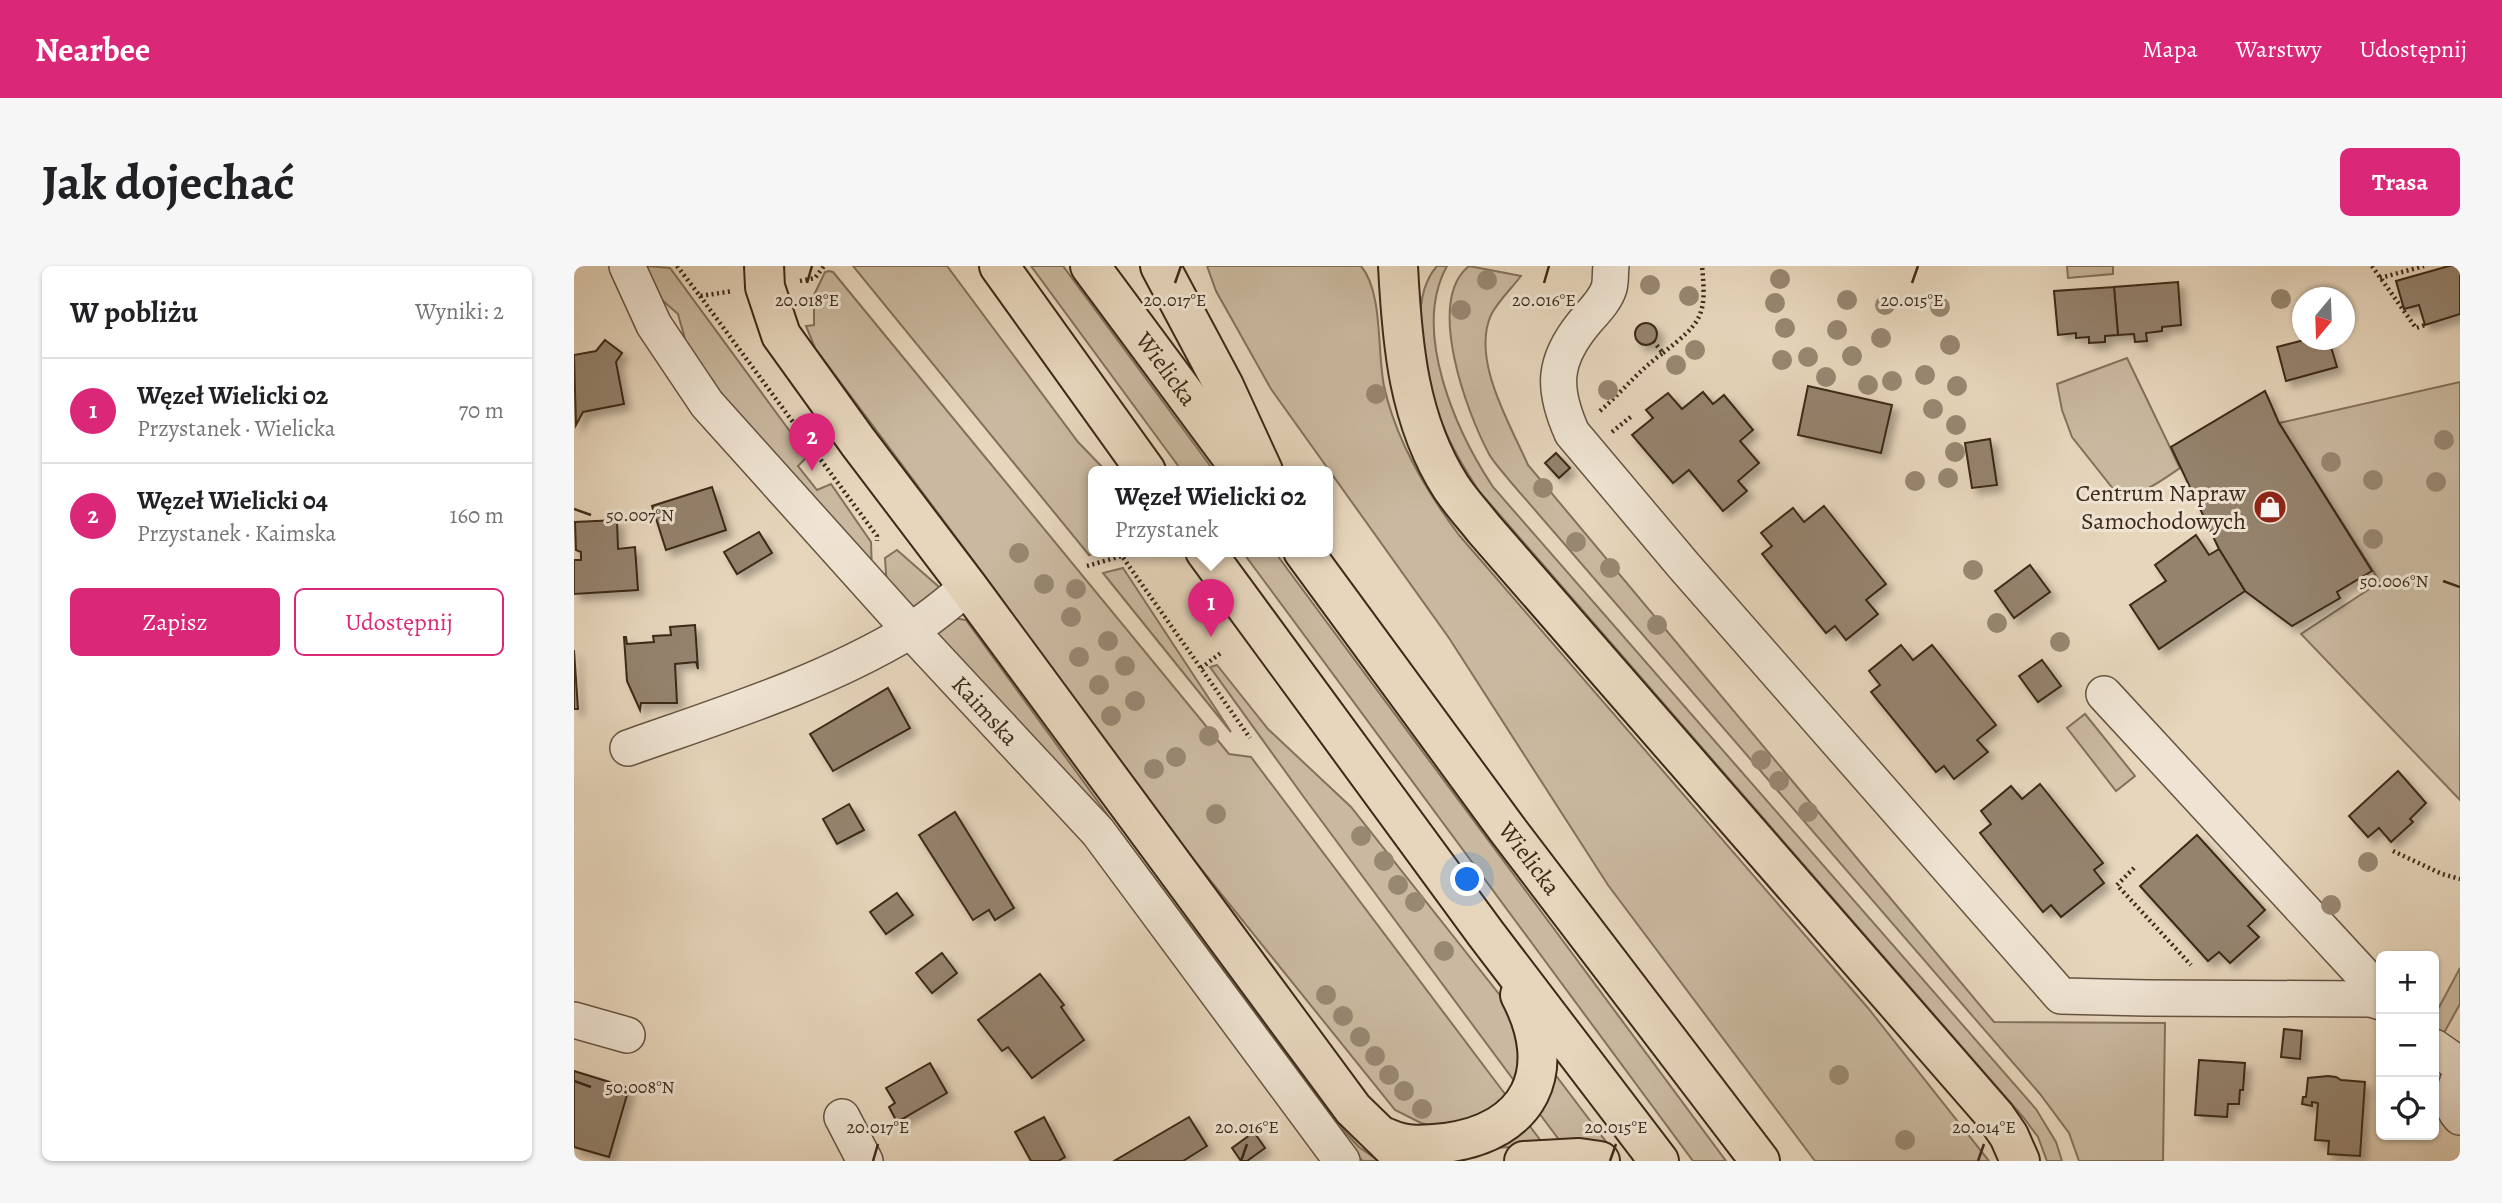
<!DOCTYPE html>
<html lang="pl">
<head>
<meta charset="utf-8">
<style>
	:root { --surface:#fff; --page:#f6f6f6; --text:#202124; --muted:#757577; --line:#e0e0e0; --accent:#db2777 }
	body { margin:0; font-family:Alegreya,serif; background:var(--page); color:var(--text) }
	.controls { position:absolute; right:21px; bottom:21px; display:grid; overflow:hidden; border-radius:10px; box-shadow:0 2px 5px #0004 }
	.controls button { width:63px; height:63px; display:grid; place-items:center; padding:0; border:0; border-bottom:2px solid var(--line); background:var(--surface); color:var(--text); font:35px sans-serif }
	.compass { position:absolute; left:1718px; top:21px; width:63px; height:63px; border-radius:50%; background:var(--surface); box-shadow:0 2px 5px #0004; rotate:199deg }
	.you { position:absolute; left:894px; top:614px; width:24px; height:24px; margin:-18px; border:5px solid #fff; border-radius:50%; background:#1a73e8; box-shadow:0 0 0 10px #1a73e833 }
	.badge { display:grid; place-items:center; width:46px; height:46px; border-radius:50%; background:var(--accent); color:#fff; font-size:23px; font-weight:700 }
	.pin { position:absolute; translate:-50% -58px; filter:drop-shadow(0 2px 4px #0008) }
	.pin::after { content:''; position:absolute; top:37px; width:24px; height:21px; background:inherit; clip-path:polygon(0 0,100% 0,50% 100%) }
	.popup { position:absolute; left:514px; top:200px; width:245px; height:91px; box-sizing:border-box; display:grid; place-content:center; border-radius:10px; background:var(--surface); filter:drop-shadow(0 2px 5px #0005); font-size:23px; white-space:nowrap; color:var(--muted) }
	.popup b { font-size:26px; color:var(--text) }
	.popup::after { content:''; position:absolute; left:50%; top:100%; margin-left:-14px; border:14px solid transparent; border-top-color:var(--surface) }
	.list { margin:0; padding:0; list-style:none }
	h2 { display:flex; justify-content:space-between; align-items:center; height:91px; margin:0; padding:0 28px; font-size:30px }
	h2 small { font-size:23px; font-weight:400; color:var(--muted) }
	.list li { display:grid; grid-template-columns:46px 1fr auto; gap:21px; align-items:center; box-sizing:border-box; height:105px; padding:0 28px; border-top:2px solid var(--line) }
	.list b { display:block; font-size:26px; white-space:nowrap }
	.list p { margin:0; font-size:23px; white-space:nowrap; color:var(--muted) }
	.list em { font-size:23px; font-style:normal; color:var(--muted) }
	.actions { display:flex; gap:14px; padding:21px 28px }
	.actions a { flex:1; padding:16px 0; border:2px solid var(--accent); border-radius:10px; text-align:center; font-size:24px; color:var(--accent) }
	.actions .main { background:var(--accent); color:#fff }
	.icon { flex:none; width:38px; height:38px; fill:none; stroke:currentColor; stroke-width:2; stroke-linecap:round; stroke-linejoin:round }
	.map { position:relative; flex:none; width:1886px; height:895px; overflow:hidden; border-radius:10px }
	header { display:flex; align-items:center; gap:42px; box-sizing:border-box; height:98px; padding:0 35px; background:var(--accent); color:#fff }
	header strong { font-size:33px }
	nav { display:flex; gap:38px; margin-inline-start:auto; font-size:24px }
	.intro { display:flex; align-items:center; justify-content:space-between; box-sizing:border-box; height:168px; padding:0 42px }
	h1 { margin:0; font-size:49px }
	.button { padding:18px 32px; border-radius:10px; background:var(--accent); color:#fff; font-size:24px; font-weight:700 }
	main { display:flex; gap:42px; padding:0 42px }
	aside { flex:1; background:var(--surface); border-radius:10px; box-shadow:0 2px 5px #0004 }
	.map>svg:first-child { display:block }
	.green { fill:#cab9a0; stroke:#83715c; stroke-width:2 }
	.building { fill:#95836e; stroke:#3c2919; stroke-width:2; filter:url(#shadow) }
	.lines { fill:none; stroke-linecap:round; stroke-linejoin:round }
	.minor-casing { stroke:#675442; stroke-width:38 }
	.major-casing { stroke:#3c2919; stroke-width:42 }
	.highway-casing { stroke:#3c2919; stroke-width:42 }
	.path { stroke:#3c2919; stroke-width:4.5; stroke-dasharray:2 3.5; stroke-linecap:butt }
	.minor { stroke:#efe4d3; stroke-width:35 }
	.major { stroke:#e7d6bc; stroke-width:38 }
	.highway { stroke:#e7d6bc; stroke-width:38 }
	.tree { fill:#988771 }
	.ticks { fill:none; stroke:#3c2919; stroke-width:2.5 }
	.labels { text-anchor:middle; stroke-width:6; stroke-linejoin:round; paint-order:stroke }
	.street-label { font-size:24px; fill:#3c2919; stroke:#efe4d3 }
	.poi-label { font-size:24px; fill:#3c2919; stroke:#efe4d3; text-anchor:end }
	.ticks-label { font-size:18px; text-anchor:middle; fill:#3c2919; stroke:#efe4d3; stroke-width:6; stroke-linejoin:round; paint-order:stroke }
</style>
</head>
<body>
<header>
<strong>Nearbee</strong>
<nav><a>Mapa</a><a>Warstwy</a><a>Udostępnij</a></nav>
</header>
<div class="intro"><h1>Jak dojechać</h1><a class="button">Trasa</a></div>
<main>
<aside>
<h2>W pobliżu<small>Wyniki: 2</small></h2>
<ul class="list">
<li><span class="badge">1</span><div><b>Węzeł Wielicki 02</b><p>Przystanek · Wielicka</p></div><em>70 m</em></li>
<li><span class="badge">2</span><div><b>Węzeł Wielicki 04</b><p>Przystanek · Kaimska</p></div><em>160 m</em></li>
</ul>
<div class="actions"><a class="main">Zapisz</a><a>Udostępnij</a></div>
</aside>
<div class="map">
<svg width="1886" height="895" viewBox="0 0 1886 895">
	<defs>
		<filter id="shadow"><feDropShadow dx="6" dy="6" stdDeviation="3.5" flood-color="#0004"/></filter>
	</defs>
	<rect width="100%" height="100%" fill="#e7d6bc"/>
	<filter id="stains"><feTurbulence type="fractalNoise" baseFrequency=".00286" numOctaves="4"/><feColorMatrix values="0 0 0 0 .2 0 0 0 0 .09 0 0 0 0 .02 0 0 0 .5 -.17"/></filter>
	<radialGradient id="worn" r=".72"><stop offset=".6" stop-color="#630" stop-opacity="0"/><stop offset="1" stop-color="#630" stop-opacity=".3"/></radialGradient>
	<g class="green">
		<polygon points="72,0 96,2 234,190 224,200 243,224 257,218 297,276 298,307 118,98 104,48 73,21"/>
		<polygon points="279,0 373,0 504,176 532,205 520,205 520,285 527,285 515,289"/>
		<polygon points="457,0 489,0 640,205 608,205"/>
		<path d="M633,0H787C809,26 803,85 810,120C822,175 852,225 885,269L1294,742L1415,895H1241L1034,619L875,372L697,123L642,25Z"/>
		<path d="M863,0H873C837,65 882,165 919,221L1462,843L1482,876L1488,895H1473L1464,871L1449,851L905,225C893,207 882,189 873,169C854,127 829,38 863,0Z"/>
		<path d="M895,0L947,10C938,22 924,35 917,49C897,94 936,158 954,199L1420,756L1591,757L1589,895H1505L1495,867L1466,828L935,214C928,205 920,197 915,188C893,147 851,35 895,0Z"/>
		<polygon points="1493,0 1539,0 1539,8 1494,12"/>
		<polygon points="255,5 259,6 655,488 677,491 934,832 912,851 863,861 847,857 821,844 554,512 425,329 241,82 232,60 240,59 240,29 251,6"/>
		<path d="M1553,92L1606,202C1587,215 1568,230 1544,229L1498,171L1488,144L1483,118Z"/>
		<polygon points="1886,116 1886,534 1727,368 1806,316 1705,157"/>
		<polygon points="323,284 365,321 363,332 346,344 332,342 313,322 311,292"/>
		<polygon points="668,285 700,285 1152,895 1119,895"/>
		<polygon points="549,302 657,466 529,307"/>
		<polygon points="378,352 392,354 541,559 771,866 785,881 805,895 789,895 772,880 362,373 364,362"/>
		<polygon points="643,399 694,463 777,541 940,747 947,762 944,820 729,530 636,401"/>
		<polygon points="1511,448 1561,510 1542,525 1493,462"/>
		<polygon points="1886,702 1886,738 1866,774 1860,767 1860,746 1862,747"/>
		<polygon points="980,807 1033,877 1029,882 989,879 962,843"/>
		<polygon points="952,855 970,879 920,882"/>
	</g>
	<g class="building">
		<polygon points="1875,0 1886,0 1886,48 1851,59 1845,39 1830,43 1822,15"/>
		<polygon points="1604,16 1607,59 1588,61 1588,65 1572,67 1573,75 1561,76 1560,68 1544,69 1540,21"/>
		<polygon points="1540,21 1544,69 1531,70 1531,76 1515,77 1515,71 1502,72 1502,67 1484,69 1480,25"/>
		<circle cx="1072" cy="68" r="11"/>
		<polygon points="31,74 48,87 42,96 50,138 9,146 2,159 0,89 22,85"/>
		<polygon points="1730,74 1755,74 1763,101 1712,115 1703,81"/>
		<polygon points="1234,120 1318,139 1307,187 1224,169"/>
		<polygon points="1691,125 1705,157 1798,305 1763,326 1766,332 1718,360 1671,325 1645,283 1597,181"/>
		<polygon points="1129,126 1139,138 1150,129 1179,164 1166,175 1185,197 1164,215 1173,225 1149,245 1115,204 1099,217 1058,169 1079,152 1072,144 1094,127 1108,143"/>
		<polygon points="1416,173 1423,219 1398,222 1391,177"/>
		<polygon points="982,187 996,202 985,212 971,197"/>
		<polygon points="138,221 152,264 92,284 78,240"/>
		<polygon points="1250,240 1312,318 1292,334 1304,348 1272,374 1261,360 1252,367 1188,288 1198,280 1187,267 1219,242 1230,256"/>
		<polygon points="43,254 44,283 61,281 64,324 0,328 0,294 7,294 7,286 2,284 1,256"/>
		<polygon points="185,266 198,287 163,308 150,286"/>
		<polygon points="1622,269 1635,289 1645,283 1671,325 1585,383 1556,339 1592,315 1581,299"/>
		<polygon points="1456,299 1476,326 1440,352 1421,325"/>
		<polygon points="121,359 124,403 122,396 101,398 103,437 67,437 66,444 53,415 50,371 52,371 53,378 80,376 79,370 97,369 96,361"/>
		<polygon points="1327,379 1339,394 1358,379 1422,459 1403,474 1414,486 1380,513 1370,500 1362,506 1297,426 1306,419 1295,405"/>
		<polygon points="0,384 4,443 0,443"/>
		<polygon points="1468,394 1487,420 1464,436 1445,410"/>
		<polygon points="314,422 336,462 259,505 236,468"/>
		<polygon points="1824,505 1852,537 1836,553 1839,556 1817,576 1805,562 1794,571 1775,550"/>
		<polygon points="1466,518 1529,597 1520,604 1530,617 1487,651 1477,639 1469,646 1406,567 1417,558 1407,545 1437,520 1448,533"/>
		<polygon points="275,538 290,564 263,578 249,553"/>
		<polygon points="381,546 440,642 421,654 415,644 399,654 345,569"/>
		<polygon points="1623,569 1691,644 1674,660 1685,671 1656,697 1645,686 1634,695 1566,620"/>
		<polygon points="323,627 339,649 312,668 296,646"/>
		<polygon points="368,687 383,707 358,727 342,707"/>
		<polygon points="466,708 490,739 487,741 510,774 458,812 434,781 428,785 404,754"/>
		<polygon points="1710,763 1728,765 1726,793 1707,791"/>
		<polygon points="1625,794 1671,797 1669,824 1666,824 1665,838 1654,838 1653,851 1621,849"/>
		<polygon points="356,797 373,827 323,856 315,841 321,837 312,822"/>
		<polygon points="0,805 55,822 35,891 0,881"/>
		<polygon points="1754,810 1762,811 1767,814 1791,816 1786,890 1754,888 1755,875 1741,874 1744,837 1738,836 1738,840 1728,838 1729,831 1732,831 1734,812"/>
		<polygon points="470,851 491,891 484,895 457,895 441,866"/>
		<polygon points="615,851 633,880 609,895 540,895"/>
		<polygon points="680,866 691,882 673,895 667,895 658,882"/>
	</g>
	<g class="lines">
		<defs>
			<g id="minor">
				<path id="s1" d="M53,0L80,59L133,138L337,365L524,566L768,895"/>
				<path d="M1037,0C1036,7 1037,15 1035,22C1031,35 1019,46 1010,57C979,95 978,122 998,167L1110,300L1487,730L1573,732L1797,733L1807,736"/>
				<polyline points="1530,428 1807,728"/>
				<path d="M54,482C150,448 247,418 334,366C355,354 375,336 394,321"/>
				<polyline points="0,754 53,769"/>
				<polyline points="1860,781 1886,799"/>
				<path d="M1886,810C1880,825 1874,838 1886,851"/>
				<polyline points="268,851 291,895"/>
			</g>
			<g id="major">
				<polyline points="190,0 191,21 207,69 284,176 394,321 779,843 818,881 841,895"/>
				<polyline points="425,0 572,205"/>
				<path id="s2" d="M516,0L668,205"/>
				<path d="M824,0C828,77 834,154 877,221C887,236 899,249 910,263L1422,851L1435,870L1446,895"/>
				<polyline points="631,285 912,668 1085,895"/>
				<path id="s3" d="M729,285L933,563L1186,895"/>
				<path d="M813,872C831,881 851,879 871,877C956,866 986,805 946,729"/>
				<polyline points="950,895 1005,892 1026,895"/>
			</g>
			<polyline id="highway" points="586,0 650,120 689,205"/>
		</defs>
		<use href="#minor" class="minor-casing"/>
		<use href="#major" class="major-casing"/>
		<use href="#highway" class="highway-casing"/>
		<g class="path">
			<polyline points="103,0 126,30 159,25"/>
			<polyline points="1798,0 1842,62 1851,59"/>
			<polyline points="1806,12 1850,0"/>
			<polyline points="226,15 241,12 250,0"/>
			<polyline points="126,30 303,270 303,275"/>
			<path d="M1089,87C1128,56 1133,50 1128,0"/>
			<path d="M1026,145C1048,126 1065,104 1089,87L1080,76"/>
			<polyline points="1038,166 1059,149"/>
			<polyline points="513,300 548,290 676,472"/>
			<polyline points="627,402 648,386"/>
			<polyline points="1819,585 1868,608 1886,613"/>
			<polyline points="1560,602 1543,619 1617,699"/>
		</g>
		<use href="#minor" class="minor"/>
		<use href="#major" class="major"/>
		<use href="#highway" class="highway"/>
	</g>
	<g class="tree">
		<circle cx="1206" cy="13" r="10"/>
		<circle cx="913" cy="14" r="10"/>
		<circle cx="1076" cy="19" r="10"/>
		<circle cx="1115" cy="30" r="10"/>
		<circle cx="1707" cy="33" r="10"/>
		<circle cx="1273" cy="34" r="10"/>
		<circle cx="1201" cy="37" r="10"/>
		<circle cx="1311" cy="39" r="10"/>
		<circle cx="1366" cy="41" r="10"/>
		<circle cx="887" cy="44" r="10"/>
		<circle cx="1211" cy="62" r="10"/>
		<circle cx="1263" cy="64" r="10"/>
		<circle cx="1307" cy="72" r="10"/>
		<circle cx="1376" cy="79" r="10"/>
		<circle cx="1121" cy="84" r="10"/>
		<circle cx="1278" cy="90" r="10"/>
		<circle cx="1234" cy="91" r="10"/>
		<circle cx="1208" cy="94" r="10"/>
		<circle cx="1102" cy="99" r="10"/>
		<circle cx="1351" cy="109" r="10"/>
		<circle cx="1252" cy="111" r="10"/>
		<circle cx="1318" cy="115" r="10"/>
		<circle cx="1294" cy="119" r="10"/>
		<circle cx="1383" cy="120" r="10"/>
		<circle cx="1034" cy="124" r="10"/>
		<circle cx="802" cy="128" r="10"/>
		<circle cx="1359" cy="143" r="10"/>
		<circle cx="1382" cy="159" r="10"/>
		<circle cx="1870" cy="174" r="10"/>
		<circle cx="1381" cy="186" r="10"/>
		<circle cx="1757" cy="196" r="10"/>
		<circle cx="1374" cy="212" r="10"/>
		<circle cx="1799" cy="214" r="10"/>
		<circle cx="1341" cy="215" r="10"/>
		<circle cx="1862" cy="216" r="10"/>
		<circle cx="969" cy="222" r="10"/>
		<circle cx="1799" cy="273" r="10"/>
		<circle cx="1002" cy="276" r="10"/>
		<circle cx="445" cy="287" r="10"/>
		<circle cx="1036" cy="302" r="10"/>
		<circle cx="1399" cy="304" r="10"/>
		<circle cx="470" cy="318" r="10"/>
		<circle cx="502" cy="323" r="10"/>
		<circle cx="497" cy="351" r="10"/>
		<circle cx="1423" cy="357" r="10"/>
		<circle cx="1083" cy="359" r="10"/>
		<circle cx="534" cy="375" r="10"/>
		<circle cx="1486" cy="376" r="10"/>
		<circle cx="505" cy="391" r="10"/>
		<circle cx="551" cy="400" r="10"/>
		<circle cx="525" cy="419" r="10"/>
		<circle cx="561" cy="435" r="10"/>
		<circle cx="537" cy="450" r="10"/>
		<circle cx="635" cy="470" r="10"/>
		<circle cx="602" cy="491" r="10"/>
		<circle cx="1187" cy="494" r="10"/>
		<circle cx="580" cy="503" r="10"/>
		<circle cx="1205" cy="515" r="10"/>
		<circle cx="1234" cy="546" r="10"/>
		<circle cx="642" cy="548" r="10"/>
		<circle cx="787" cy="570" r="10"/>
		<circle cx="810" cy="595" r="10"/>
		<circle cx="1794" cy="596" r="10"/>
		<circle cx="824" cy="619" r="10"/>
		<circle cx="841" cy="636" r="10"/>
		<circle cx="1757" cy="639" r="10"/>
		<circle cx="870" cy="685" r="10"/>
		<circle cx="752" cy="729" r="10"/>
		<circle cx="769" cy="750" r="10"/>
		<circle cx="786" cy="771" r="10"/>
		<circle cx="801" cy="790" r="10"/>
		<circle cx="815" cy="809" r="10"/>
		<circle cx="1265" cy="809" r="10"/>
		<circle cx="830" cy="825" r="10"/>
		<circle cx="848" cy="843" r="10"/>
		<circle cx="1331" cy="874" r="10"/>
	</g>
	<path class="ticks" d="M233,17L238,0M601,17L607,0M970,17L975,0M1338,17L1344,0M0,243L17,249M1869,315L1886,321M0,815L17,821M299,895L304,878M667,895L673,878M1036,895L1042,878M1404,895L1410,878"/>
	<defs>
		<symbol id="shop-disc" viewBox="-11 -11 22 22"><circle r="9.5" fill="#8f2418" stroke="#efe4d3"/><path d="M-5-2.5h2.3a2.7 3.5 0 0 1 5.4 0H5L5.5 6h-11ZM-1.5-2.5h3a1.5 2.3 0 0 0-3 0Z" fill="#fff"/></symbol>
	</defs>
	<g fill-rule="evenodd">
		<use href="#shop-disc" x="1677" y="222" width="38" height="38"/>
	</g>
	<g class="labels">
		<g class="street-label">
			<text dy="8" stroke="none"><textPath href="#s2" startOffset="128">Wielicka</textPath></text>
			<text dy="8" stroke="none"><textPath href="#s1" startOffset="574">Kaimska</textPath></text>
			<text dy="8" stroke="none"><textPath href="#s3" startOffset="382">Wielicka</textPath></text>
		</g>
		<g class="poi-label">
			<text x="1672" y="235">Centrum Napraw<tspan x="1672" dy="28">Samochodowych</tspan></text>
		</g>
	</g>
	<g class="ticks-label">
		<text x="601" y="40">20.017°E</text>
		<text x="970" y="40">20.016°E</text>
		<text x="233" y="40">20.018°E</text>
		<text x="1338" y="40">20.015°E</text>
		<text x="66" y="255">50.007°N</text>
		<text x="1820" y="321">50.006°N</text>
		<text x="66" y="827">50.008°N</text>
		<text x="304" y="867">20.017°E</text>
		<text x="673" y="867">20.016°E</text>
		<text x="1042" y="867">20.015°E</text>
		<text x="1410" y="867">20.014°E</text>
	</g>
	<rect width="100%" height="100%" filter="url(#stains)"/>
	<rect width="100%" height="100%" fill="url(#worn)"/>
</svg>
<div class="controls">
<button>+</button>
<button>−</button>
<button><svg class="icon" aria-label="locate" viewBox="0 0 24 24"><circle cx="12" cy="12" r="6"/><path d="M12 2v4M12 18v4M2 12h4M18 12h4"/></svg></button>
</div>
<svg class="compass" viewBox="-18 -18 36 36"><path d="M0-13l5 13h-10z" fill="#e53935"/><path d="M0 13l5-13h-10z" fill="#757577"/></svg>
<div class="you"></div>
<div class="pin badge" style="left:637px;top:371px">1</div>
<div class="popup"><b>Węzeł Wielicki 02</b>Przystanek</div>
<div class="pin badge" style="left:238px;top:205px">2</div>
</div>
</main>
</body>
</html>
